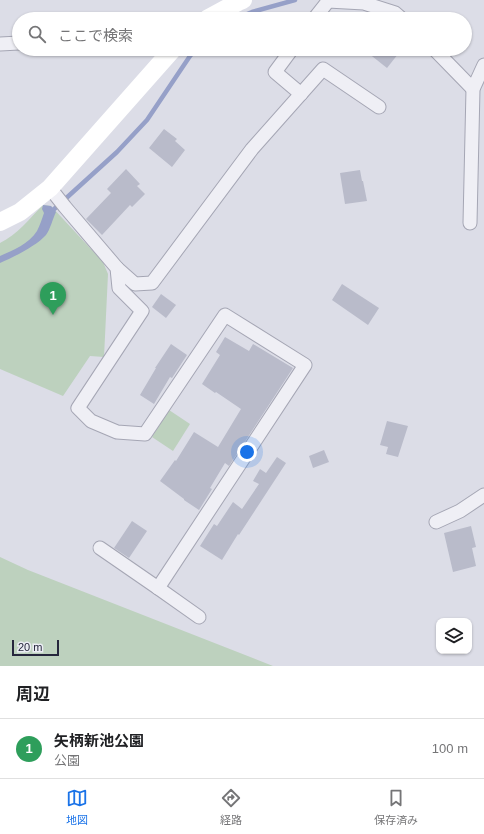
<!DOCTYPE html>
<html lang="ja">
<head>
<meta charset="utf-8">
<style>
	:root { --surface:#fff; --page:#f6f6f6; --text:#202124; --muted:#757577; --line:#e0e0e0; --accent:#1a73e8 }
	body { margin:0; font-family:Helvetica,"Noto Sans JP",sans-serif; background:var(--page); color:var(--text) }
	.controls { position:absolute; right:12px; bottom:12px; display:grid; overflow:hidden; border-radius:8px; box-shadow:0 1px 3px #0004 }
	.controls button { width:36px; height:36px; display:grid; place-items:center; padding:0; border:0; border-bottom:1px solid var(--line); background:var(--surface); color:var(--text); font:20px sans-serif }
	.scale { position:absolute; left:12px; bottom:10px; width:47px; box-sizing:border-box; padding-left:4px; border:2px solid #26273d; border-top:0; font-size:11px; line-height:14px; white-space:nowrap; color:#26273d; -webkit-text-stroke:3px #ebedf4; paint-order:stroke }
	.you { position:absolute; left:247px; top:452px; width:14px; height:14px; margin:-10px; border:3px solid #fff; border-radius:50%; background:#1a73e8; box-shadow:0 0 0 6px #1a73e833 }
	.badge { display:grid; place-items:center; width:26px; height:26px; border-radius:50%; background:var(--accent); color:#fff; font-size:13px; font-weight:700 }
	.pin { position:absolute; translate:-50% -33px; filter:drop-shadow(0 1px 2px #0008) }
	.pin::after { content:''; position:absolute; top:21px; width:14px; height:12px; background:inherit; clip-path:polygon(0 0,100% 0,50% 100%) }
	.list { margin:0; padding:0; list-style:none }
	h2 { display:flex; justify-content:space-between; align-items:center; height:52px; margin:0; padding:0 16px; font-size:17px }
	h2 small { font-size:13px; font-weight:400; color:var(--muted) }
	.list li { display:grid; grid-template-columns:26px 1fr auto; gap:12px; align-items:center; box-sizing:border-box; height:60px; padding:0 16px; border-top:1px solid var(--line) }
	.list b { display:block; font-size:15px; white-space:nowrap }
	.list p { margin:0; font-size:13px; white-space:nowrap; color:var(--muted) }
	.list em { font-size:13px; font-style:normal; color:var(--muted) }
	.icon { flex:none; width:22px; height:22px; fill:none; stroke:currentColor; stroke-width:2; stroke-linecap:round; stroke-linejoin:round }
	.map { position:relative; flex:none; width:484px; height:666px; overflow:hidden }
	.search { position:absolute; background:var(--surface); box-shadow:0 1px 3px #0004; left:12px; right:12px; top:12px; height:44px; display:flex; align-items:center; gap:10px; box-sizing:border-box; padding:0 14px; border-radius:22px; color:var(--muted); font-size:15px }
	.sheet { height:112px; background:var(--surface) }
	nav { display:flex; justify-content:space-around; align-items:center; box-sizing:border-box; height:56px; border-top:1px solid var(--line); background:var(--surface); font-size:11px; color:var(--muted) }
	nav a { display:grid; justify-items:center; gap:2px }
	nav .on { color:var(--accent) }
	.map>svg:first-child { display:block }
	.green { fill:#bdd1be }
	.water { fill:#96a0c8 }
	.lines { fill:none; stroke-linecap:round; stroke-linejoin:round }
	.stream { stroke:#96a0c8; stroke-width:4.5 }
	.building { fill:#b9bbca }
	.street-casing { stroke:#a5a6b4; stroke-width:15 }
	.street { stroke:#efeff5; stroke-width:13 }
	.secondary { stroke:#fff; stroke-width:18 }
</style>
</head>
<body>
<div class="map">
<svg width="484" height="666" viewBox="0 0 484 666">
	<rect width="100%" height="100%" fill="#dcdde7"/>
	<g class="green">
		<path d="M43,205L51,206L103,262L108,274L104,357L90,356L63,396L0,369V243C17,235 30,218 43,205Z"/>
		<polygon points="169,410 190,424 173,451 152,437"/>
		<polygon points="0,557 28,570 273,666 0,666"/>
	</g>
	<path class="water" d="M43,205L51,206L56,212C53,218 50,230 46,235C36,246 14,257 0,263V256C13,250 29,244 37,231C40,225 42,219 44,213L42,209Z"/>
	<g class="lines">
		<g class="stream">
			<polyline points="235,19 252,12 295,0"/>
			<polyline points="51,213 52,211 117,152 147,120 190,56 196,49"/>
		</g>
	</g>
	<g class="building">
		<polygon points="363,49 402,49 387,68"/>
		<polygon points="164,129 177,139 175,141 185,150 172,167 149,148"/>
		<polygon points="126,169 140,184 137,186 145,194 132,207 130,205 102,235 86,219 111,193 107,189"/>
		<polygon points="360,170 362,181 363,181 367,201 345,204 340,173"/>
		<polygon points="342,284 379,308 368,325 332,300"/>
		<polygon points="161,294 176,305 166,318 152,307"/>
		<polygon points="225,337 249,351 253,344 293,368 229,466 225,463 210,488 212,489 199,510 184,500 184,499 160,481 175,460 176,461 194,432 218,447 241,409 216,392 215,393 202,384 220,355 216,352"/>
		<polygon points="171,344 187,355 172,378 170,377 154,404 140,395 156,368 155,368"/>
		<polygon points="387,421 408,426 398,457 386,454 388,447 380,445"/>
		<polygon points="324,450 329,462 313,468 309,456"/>
		<polygon points="277,457 286,463 239,535 238,534 222,560 200,546 214,524 217,526 233,502 242,509 259,484 253,481 260,469 266,473"/>
		<polygon points="132,521 147,531 129,558 114,548"/>
		<polygon points="471,526 476,547 472,548 476,566 453,572 444,533"/>
	</g>
	<g class="lines">
		<defs>
			<g id="street">
				<polyline points="328,1 364,3 395,13 402,19"/>
				<polyline points="314,19 329,0"/>
				<polyline points="0,44 19,43"/>
				<polyline points="292,49 275,72 301,94"/>
				<polyline points="434,49 473,89"/>
				<polyline points="50,188 65,207 117,268 119,288 142,311 78,408 91,421 117,432 145,434 225,315 305,365 158,588"/>
				<polyline points="470,223 473,89 484,65"/>
				<polyline points="117,268 135,284 152,283 252,149 323,69 379,107"/>
				<polyline points="436,522 460,511 484,495"/>
				<polyline points="100,548 158,588 199,617"/>
			</g>
		</defs>
		<use href="#street" class="street-casing"/>
		<use href="#street" class="street"/>
		<g class="secondary">
			<polyline points="207,19 238,2 243,0"/>
			<polyline points="0,222 20,212 50,188 173,49"/>
		</g>
	</g>
</svg>
<div class="controls">
<button><svg class="icon" aria-label="layers" viewBox="0 0 24 24"><path d="M12 4l9 5-9 5-9-5zM3 14l9 5 9-5"/></svg></button>
</div>
<div class="scale">20 m</div>
<div class="you"></div>
<div class="pin badge" style="left:53px;top:315px;background:#2e9e5b">1</div>
<div class="search"><svg class="icon" aria-label="search" viewBox="0 0 24 24"><circle cx="10" cy="10" r="6"/><path d="M15 15l6 6"/></svg>ここで検索</div>
</div>
<section class="sheet">
<h2>周辺<small></small></h2>
<ul class="list">
<li><span class="badge" style="background:#2e9e5b">1</span><div><b>矢柄新池公園</b><p>公園</p></div><em>100 m</em></li>
</ul>
</section>
<nav>
<a class="on"><svg class="icon" aria-label="map" viewBox="0 0 24 24"><path d="M3 6l6-2 6 2 6-2v14l-6 2-6-2-6 2zM9 4v14M15 6v14"/></svg>地図</a>
<a><svg class="icon" aria-label="directions" viewBox="0 0 24 24"><path d="M12 3l9 9-9 9-9-9zM9 14v-3h6M13 9l2 2-2 2"/></svg>経路</a>
<a><svg class="icon" aria-label="saved" viewBox="0 0 24 24"><path d="M7 4h10v16l-5-4-5 4z"/></svg>保存済み</a>
</nav>
</body>
</html>
